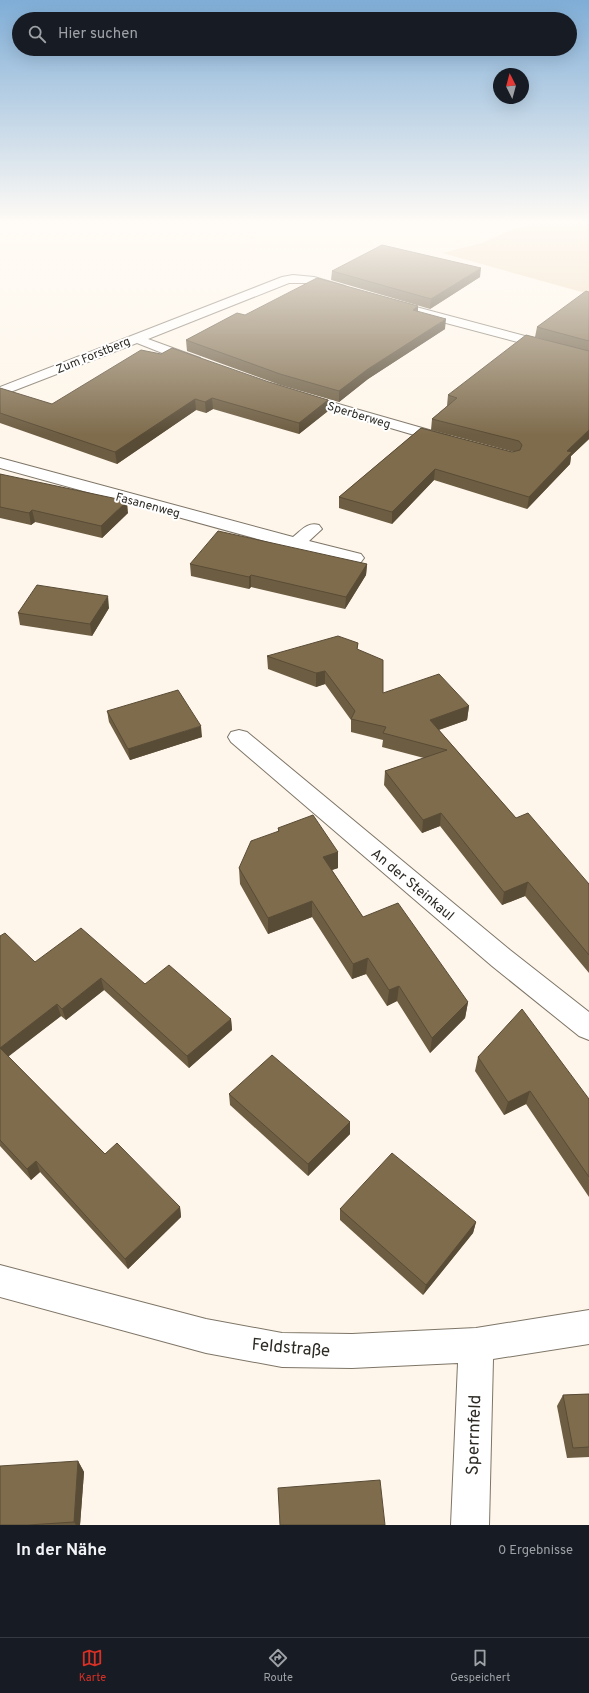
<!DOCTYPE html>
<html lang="de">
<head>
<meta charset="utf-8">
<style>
	:root { --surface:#171b24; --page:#20242c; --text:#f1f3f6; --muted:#9ea1a6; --line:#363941; --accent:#d93025 }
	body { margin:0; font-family:Overpass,sans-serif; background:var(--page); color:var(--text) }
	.compass { position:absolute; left:493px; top:68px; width:36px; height:36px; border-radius:50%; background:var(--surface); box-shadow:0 4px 16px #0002; rotate:354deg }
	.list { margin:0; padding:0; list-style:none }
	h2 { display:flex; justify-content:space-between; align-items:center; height:52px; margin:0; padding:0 16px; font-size:17px }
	h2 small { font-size:13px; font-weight:400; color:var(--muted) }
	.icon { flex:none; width:22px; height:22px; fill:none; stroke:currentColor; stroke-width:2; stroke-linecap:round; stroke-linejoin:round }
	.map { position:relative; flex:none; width:589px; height:1525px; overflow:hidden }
	.search { position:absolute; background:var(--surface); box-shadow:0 4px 16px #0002; left:12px; right:12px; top:12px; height:44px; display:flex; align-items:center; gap:10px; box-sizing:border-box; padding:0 14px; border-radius:22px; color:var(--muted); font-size:15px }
	.sheet { height:112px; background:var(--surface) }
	nav { display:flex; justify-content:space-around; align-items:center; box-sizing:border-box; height:56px; border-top:1px solid var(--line); background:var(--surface); font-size:11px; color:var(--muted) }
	nav a { display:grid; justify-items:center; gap:2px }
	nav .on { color:var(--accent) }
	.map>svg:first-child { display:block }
	.green { fill:#eedbbc }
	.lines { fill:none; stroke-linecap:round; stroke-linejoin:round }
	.street-casing { stroke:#7e7567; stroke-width:2 }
	.street { fill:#fff; fill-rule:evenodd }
	.wall { fill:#6d5d42 }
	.shaded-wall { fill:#594c36 }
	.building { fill:#7f6c4d; stroke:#594c36 }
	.labels { text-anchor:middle; stroke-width:4; stroke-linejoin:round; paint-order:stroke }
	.far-street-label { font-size:12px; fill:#2d2a24; stroke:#fff }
	.street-label { font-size:14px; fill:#2d2a24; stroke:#fff }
	.near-street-label { font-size:17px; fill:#2d2a24; stroke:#fff }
</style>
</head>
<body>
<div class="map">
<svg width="589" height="1525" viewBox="0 0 589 1525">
	<rect width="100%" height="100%" fill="#fef6ea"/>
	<polygon class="green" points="540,221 589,221 589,294 442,253 482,243 514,229"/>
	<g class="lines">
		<defs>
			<g id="street">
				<polygon points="293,275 314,277 345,286 347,289 341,293 307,283 289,283 148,339 200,358 202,361 200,364 190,364 137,343 0,396 0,387 282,277"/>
				<polygon points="416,307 589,353 589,361 412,314 410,311 412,308"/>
				<polygon points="300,393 450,436 453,439 450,442 445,444 295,400 293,397 295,394"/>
				<path d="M0,458L293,537C302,530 307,522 319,525L322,529L309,541L361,554L364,558L361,562L355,563L290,548L0,468Z"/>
				<polygon points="239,730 247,732 510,950 589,1012 589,1040 579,1036 492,966 231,742 228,737 231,732"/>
				<polygon points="0,1265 206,1319 282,1333 352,1334 476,1328 589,1310 589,1344 493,1359 489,1525 451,1525 458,1363 352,1368 282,1367 206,1353 0,1297"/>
			</g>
		</defs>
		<use href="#street" class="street-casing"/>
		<use href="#street" class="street"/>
	</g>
	<g class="wall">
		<polygon points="332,271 480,277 430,309 331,280"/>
		<polygon points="589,292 589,439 571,456 570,464 527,509 434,480 392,524 339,508 339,497 421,428 512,452 514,452 431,430 432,419 447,406 448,395 567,346 535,337 537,327"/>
		<polygon points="418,306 418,311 445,329 368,379 339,402 280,385 187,351 186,340 245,315"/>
		<polygon points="269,382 328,400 328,411 299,434 213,409 206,413 196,410 117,464 0,423 0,388 52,404"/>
		<polygon points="0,474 128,513 102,538 35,522 31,525 0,518"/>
		<polygon points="190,564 367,564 366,575 345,609 251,587 249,589 191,576"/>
		<polygon points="109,608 92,636 20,625 18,613"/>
		<polygon points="358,643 357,650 383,693 469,706 467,720 439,730 516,818 589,884 589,973 525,896 502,905 440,826 422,833 384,785 385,771 424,758 382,747 383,740 351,732 351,720 325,684 316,687 268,669 267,656"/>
		<polygon points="107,711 202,737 130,760 109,722"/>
		<polygon points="278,828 338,852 338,868 332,870 363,917 468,1002 465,1018 430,1053 397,1001 387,1006 366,974 352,979 312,917 268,934 240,884 239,868 278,831"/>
		<polygon points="0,936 35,962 145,984 231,1019 232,1030 189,1068 104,990 66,1020 61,1016 8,1056 105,1154 180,1207 181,1217 128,1269 40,1172 31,1180 0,1146"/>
		<polygon points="478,1057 589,1099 589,1197 526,1104 504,1115 475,1071"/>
		<polygon points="229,1094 350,1122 350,1134 308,1176 230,1105"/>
		<polygon points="340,1209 476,1222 473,1233 423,1295 340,1220"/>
		<polygon points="589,1394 589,1457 567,1458 557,1406 563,1395"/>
		<polygon points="78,1461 84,1472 80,1525 0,1525"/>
	</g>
	<g class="shaded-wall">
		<polygon points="481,268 480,277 430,309 431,299"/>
		<polygon points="418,306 417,317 413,310"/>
		<polygon points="446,319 445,329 368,379 339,402 339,391 368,369"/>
		<polygon points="212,398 213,409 206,413 205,402"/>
		<polygon points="195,399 196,410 117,464 115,452"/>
		<polygon points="328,400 328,411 299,434 299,423"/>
		<polygon points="589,430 589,439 571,456 570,464 527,509 529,497 567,451"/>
		<polygon points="435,469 434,480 392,524 392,512"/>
		<polygon points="127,501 128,513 102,538 101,526"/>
		<polygon points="32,510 35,522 31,525 29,513"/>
		<polygon points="367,564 366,575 345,609 346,597"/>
		<polygon points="251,575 251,587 249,589 249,577"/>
		<polygon points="108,596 109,608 92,636 90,624"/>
		<polygon points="325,671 325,684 316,687 316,673"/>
		<polygon points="469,706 467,720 429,733 430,720"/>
		<polygon points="201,726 202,737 130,760 128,749"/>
		<polygon points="441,813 440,826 422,833 423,820"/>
		<polygon points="338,852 338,868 323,873 323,857"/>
		<polygon points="528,882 525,896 502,905 504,892"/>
		<polygon points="312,901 312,917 268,934 268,918"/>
		<polygon points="368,958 366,974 352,979 353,964"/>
		<polygon points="101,978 104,990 66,1020 62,1009"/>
		<polygon points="399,986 397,1001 387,1006 389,990"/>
		<polygon points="468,1002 465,1018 430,1053 432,1038"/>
		<polygon points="57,1004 61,1016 4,1060 0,1048"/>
		<polygon points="231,1019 232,1030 189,1068 187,1056"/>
		<polygon points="530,1091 526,1104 504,1115 508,1102"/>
		<polygon points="350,1122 350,1134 308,1176 308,1164"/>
		<polygon points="36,1161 40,1172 31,1180 27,1169"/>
		<polygon points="180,1207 181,1217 128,1269 125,1259"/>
		<polygon points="476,1222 473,1233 423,1295 426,1285"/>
		<polygon points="78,1461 84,1472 80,1525 76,1525 74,1522"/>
	</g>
	<g class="building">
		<polygon points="382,245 481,268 431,299 332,271"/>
		<polygon points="317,278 418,306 413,310 446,319 368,369 339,391 280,374 186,340 237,313 245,315"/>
		<polygon points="586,291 589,292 589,341 537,327"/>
		<polygon points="526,335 589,351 589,430 567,451 572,452 529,497 435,469 392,512 339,497 421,428 512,452 520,450 522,445 519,441 432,419 457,398 448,395"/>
		<polygon points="172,348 269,382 328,400 299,423 212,398 205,402 195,399 115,452 0,413 0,388 52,404 141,350 161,354"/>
		<polygon points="0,474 127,501 101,526 32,510 29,513 0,507"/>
		<polygon points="218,531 367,564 346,597 251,575 249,577 190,564"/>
		<polygon points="37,585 108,596 90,624 18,613"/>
		<polygon points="338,636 358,643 357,649 383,660 383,693 439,674 469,706 430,720 516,818 528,813 589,884 589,955 528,882 504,892 441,813 423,820 385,771 447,750 383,733 386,727 351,719 355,711 325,671 316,673 267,656"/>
		<polygon points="178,690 201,726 128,749 107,711"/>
		<polygon points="313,815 338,852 323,857 363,917 398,903 468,1002 432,1038 399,986 389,990 368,958 353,964 312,901 268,918 239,868 251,841 279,831 278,828"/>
		<polygon points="81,928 145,984 169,965 231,1019 187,1056 101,978 62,1009 57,1004 0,1048 0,936 5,933 35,962"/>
		<polygon points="522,1009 589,1099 589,1177 530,1091 508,1102 478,1057"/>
		<polygon points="0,1048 105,1154 117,1143 180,1207 125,1259 36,1161 27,1169 0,1140"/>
		<polygon points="272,1055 350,1122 308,1164 229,1094"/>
		<polygon points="392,1153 476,1222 426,1285 340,1209"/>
		<polygon points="589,1394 589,1447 573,1448 563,1395"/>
		<polygon points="78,1461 74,1522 28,1525 0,1525 0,1466"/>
		<polygon points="380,1480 385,1525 280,1525 278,1488"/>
	</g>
	<linearGradient id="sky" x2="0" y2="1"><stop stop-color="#7fadd6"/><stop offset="0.51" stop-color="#fffbf6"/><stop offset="1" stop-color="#fffbf6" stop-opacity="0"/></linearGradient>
	<rect width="589" height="435" fill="url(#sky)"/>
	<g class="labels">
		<g class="far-street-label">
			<text transform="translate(93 355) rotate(-22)" y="4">Zum Forstberg</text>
			<text transform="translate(359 415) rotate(17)" y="4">Sperberweg</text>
			<text transform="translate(148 505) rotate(15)" y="4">Fasanenweg</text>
		</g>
		<g class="street-label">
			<text transform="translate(413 884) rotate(40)" y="5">An der Steinkaul</text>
		</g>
		<g class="near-street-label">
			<text transform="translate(291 1347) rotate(5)" y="6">Feldstraße</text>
			<text transform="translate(473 1435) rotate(-88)" y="6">Sperrnfeld</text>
		</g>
	</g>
</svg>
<svg class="compass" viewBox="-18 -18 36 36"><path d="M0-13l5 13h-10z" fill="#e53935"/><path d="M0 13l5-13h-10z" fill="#9ea1a6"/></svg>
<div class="search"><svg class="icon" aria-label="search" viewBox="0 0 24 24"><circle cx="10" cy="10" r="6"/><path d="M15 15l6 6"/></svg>Hier suchen</div>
</div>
<section class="sheet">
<h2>In der Nähe<small>0 Ergebnisse</small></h2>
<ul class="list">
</ul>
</section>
<nav>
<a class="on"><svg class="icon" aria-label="map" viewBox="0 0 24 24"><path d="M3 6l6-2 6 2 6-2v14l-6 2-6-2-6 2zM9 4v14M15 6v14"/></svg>Karte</a>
<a><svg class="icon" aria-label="directions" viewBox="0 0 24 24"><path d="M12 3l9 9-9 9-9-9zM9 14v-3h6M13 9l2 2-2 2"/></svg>Route</a>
<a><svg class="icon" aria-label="saved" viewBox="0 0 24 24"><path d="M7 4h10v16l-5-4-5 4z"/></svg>Gespeichert</a>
</nav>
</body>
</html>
